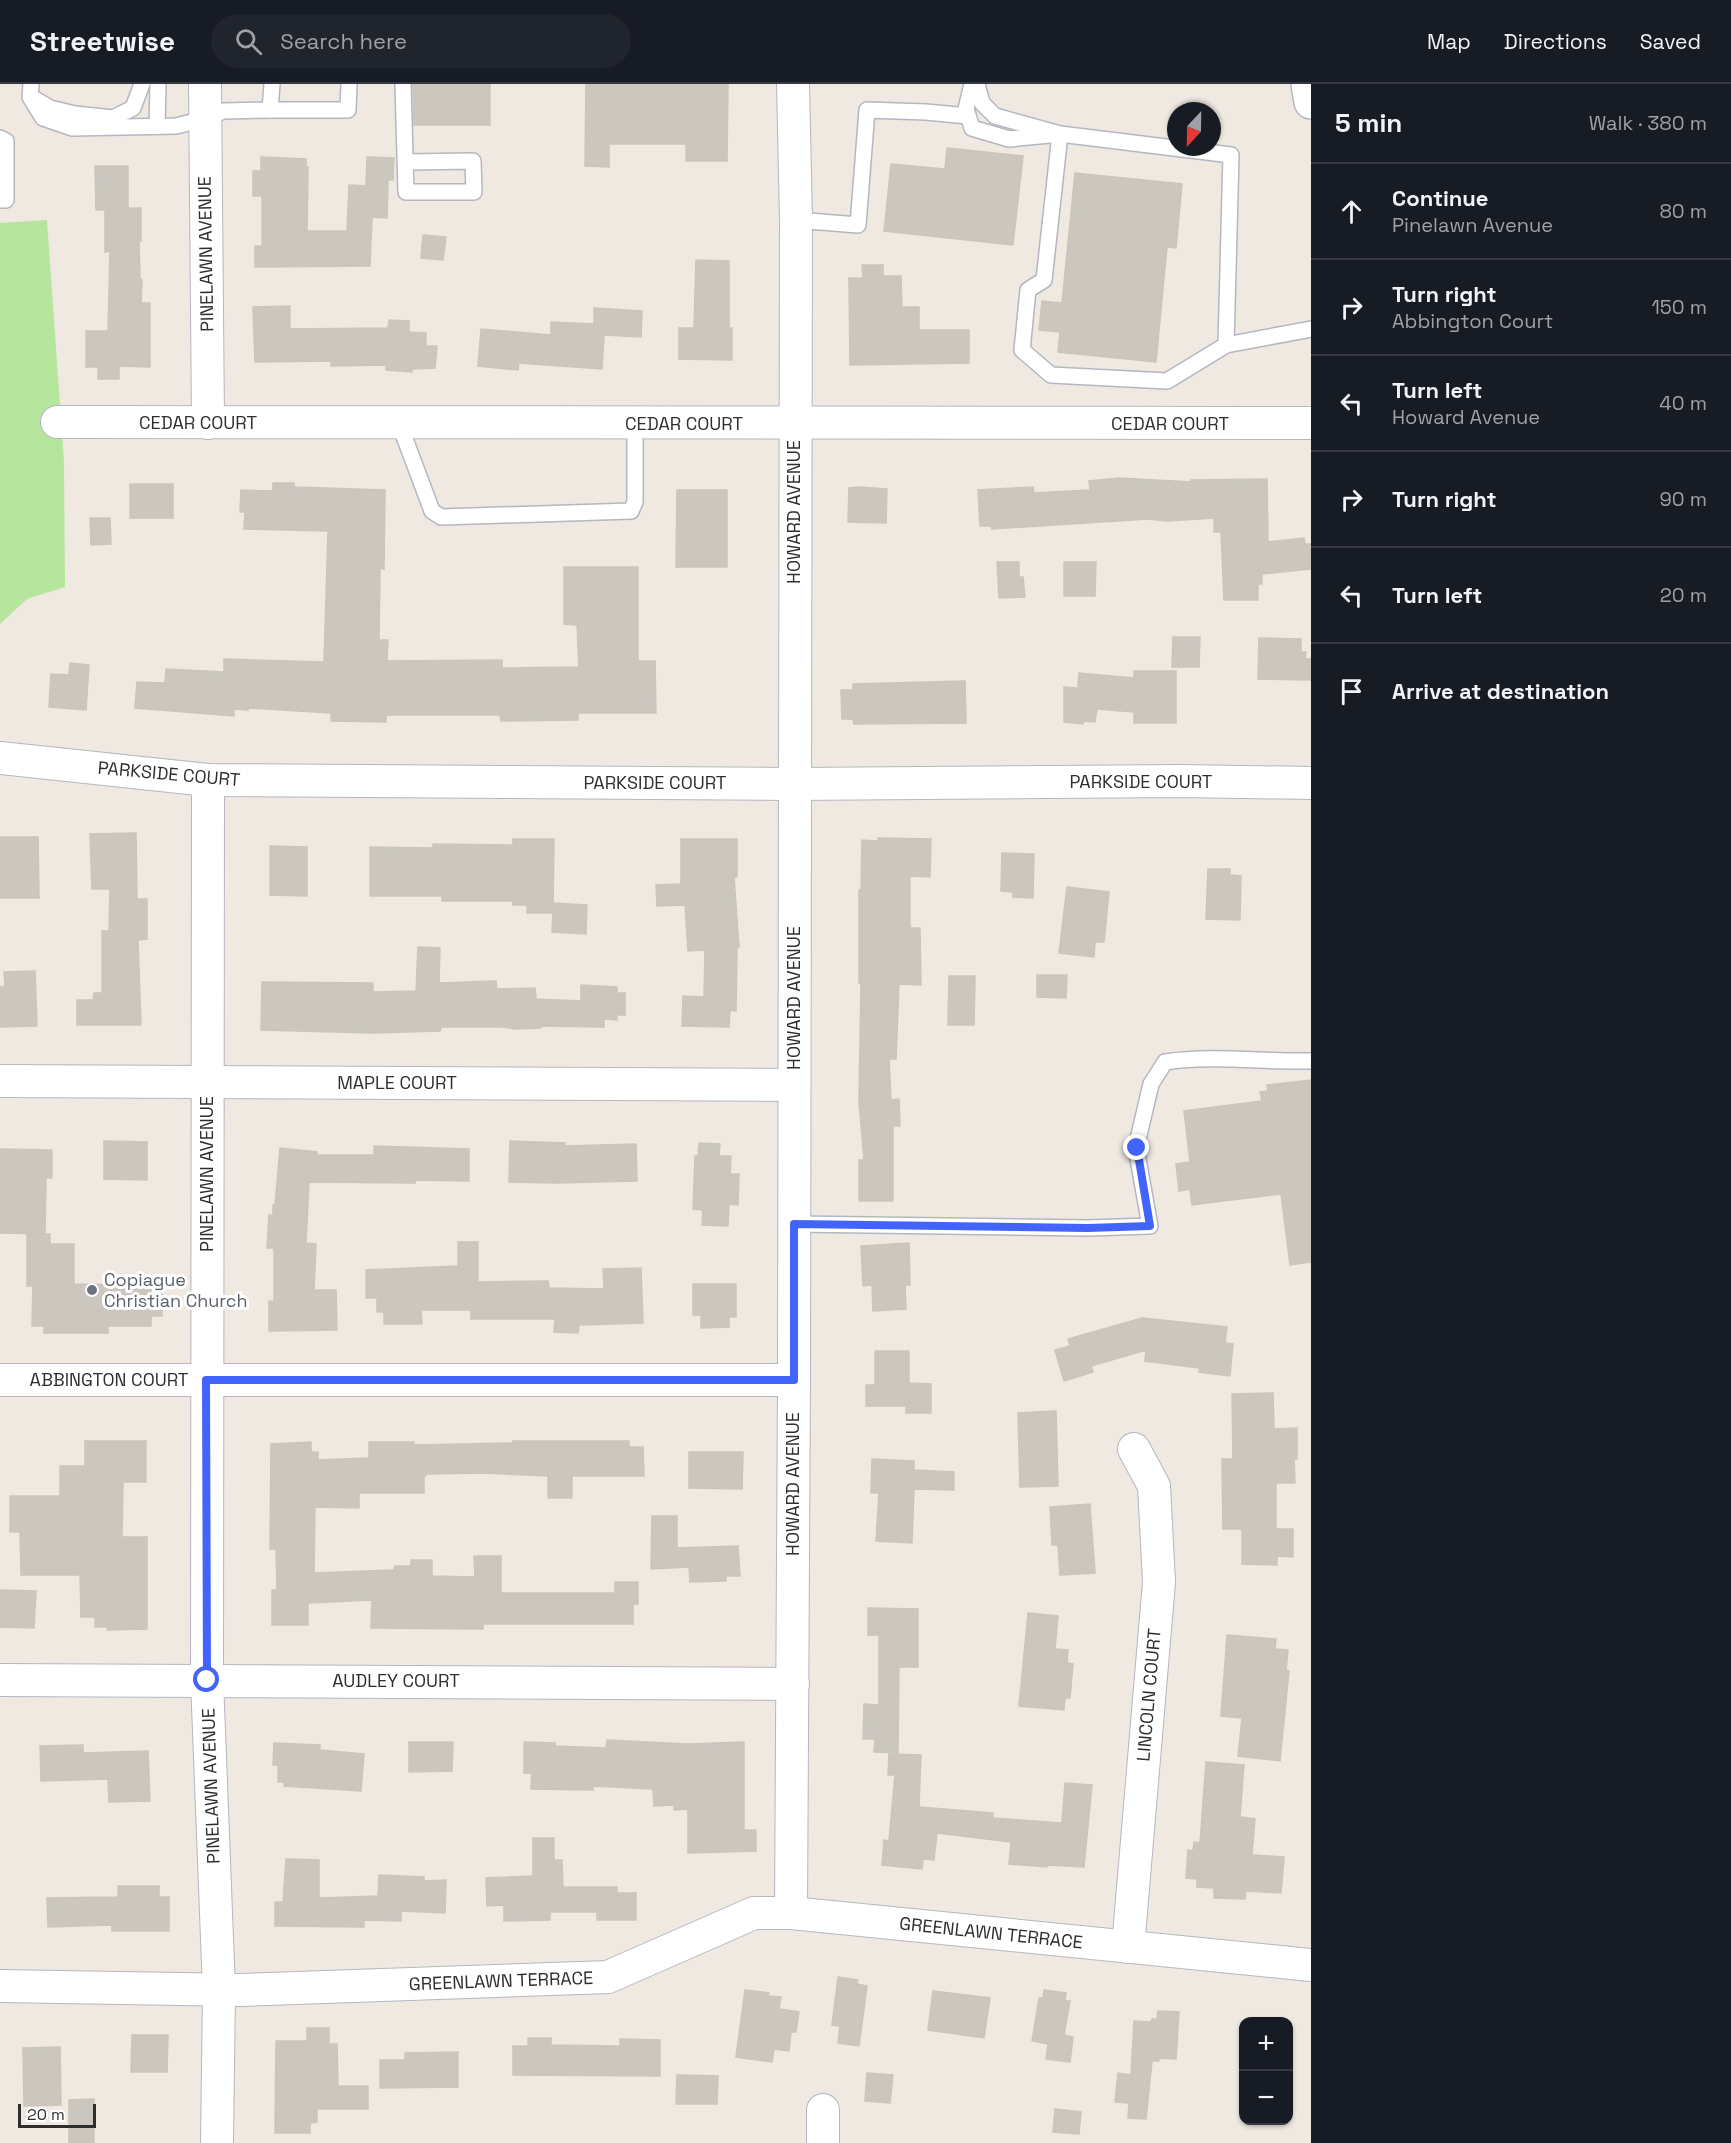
<!DOCTYPE html>
<html lang="en">
<head>
<meta charset="utf-8">
<style>
	:root { --surface:#171b24; --page:#20242c; --text:#f1f3f6; --muted:#9ea1a6; --line:#363941 }
	body { margin:0; font-family:"Space Grotesk",sans-serif; background:var(--page); color:var(--text) }
	.controls { position:absolute; right:18px; bottom:18px; display:grid; overflow:hidden; border-radius:12px; box-shadow:0 2px 4px #0004 }
	.controls button { width:54px; height:54px; display:grid; place-items:center; padding:0; border:0; border-bottom:2px solid var(--line); background:var(--surface); color:var(--text); font:30px sans-serif }
	.compass { position:absolute; left:1167px; top:18px; width:54px; height:54px; border-radius:50%; background:var(--surface); box-shadow:0 2px 4px #0004; rotate:202deg }
	.scale { position:absolute; left:18px; bottom:15px; width:78px; box-sizing:border-box; padding-left:6px; border:3px solid #2e2e2e; border-top:0; font-size:16px; line-height:21px; white-space:nowrap; color:#2e2e2e; -webkit-text-stroke:4px #fff; paint-order:stroke }
	.stop { position:absolute; width:18px; height:18px; margin:-14px; border:4px solid #4264fb; border-radius:50%; background:#fff }
	.stop.end { background:#4264fb; border-color:#fff; box-shadow:0 2px 6px #0008 }
	.list { margin:0; padding:0; list-style:none }
	h2 { display:flex; justify-content:space-between; align-items:center; height:78px; margin:0; padding:0 24px; font-size:26px }
	h2 small { font-size:20px; font-weight:400; color:var(--muted) }
	.list li { display:grid; grid-template-columns:39px 1fr auto; gap:18px; align-items:center; box-sizing:border-box; height:96px; padding:0 24px; border-top:2px solid var(--line) }
	.list b { display:block; font-size:22px; white-space:nowrap }
	.list p { margin:0; font-size:20px; white-space:nowrap; color:var(--muted) }
	.list em { font-size:20px; font-style:normal; color:var(--muted) }
	.icon { flex:none; width:33px; height:33px; fill:none; stroke:currentColor; stroke-width:2; stroke-linecap:round; stroke-linejoin:round }
	.map { position:relative; flex:none; width:1311px; height:2059px; overflow:hidden }
	header { display:flex; align-items:center; gap:36px; box-sizing:border-box; height:84px; padding:0 30px; background:var(--surface); border-bottom:2px solid var(--line) }
	header strong { font-size:28px }
	nav { display:flex; gap:33px; margin-inline-start:auto; font-size:21px }
	.search { width:420px; height:54px; background:var(--page); display:flex; align-items:center; gap:15px; box-sizing:border-box; padding:0 21px; border-radius:33px; color:var(--muted); font-size:22px }
	main { display:flex }
	aside { flex:1; background:var(--surface) }
	.map>svg:first-child { display:block }
	.green { fill:#b6e59e }
	.building { fill:#cbc7bf; stroke:#cbc5ba; stroke-width:1.5 }
	.lines { fill:none; stroke-linecap:round; stroke-linejoin:round }
	.service-casing { stroke:#b4b7c1; stroke-width:18 }
	.minor-casing { stroke:#b4b7c1; stroke-width:34 }
	.secondary-casing { stroke:#b4b7c1; stroke-width:36 }
	.service { stroke:#fff; stroke-width:15 }
	.minor { stroke:#fff; stroke-width:32 }
	.secondary { stroke:#fff; stroke-width:33 }
	.route { stroke:#4264fb; stroke-width:8 }
	.worship-dot { fill:#6b7280; stroke:#fff; stroke-width:2 }
	.labels { text-anchor:middle; stroke-width:6; stroke-linejoin:round; paint-order:stroke }
	.street-label { font-size:18px; fill:#2e2e2e; stroke:#fff }
	.worship-label { font-size:18px; fill:#5b616d; stroke:#fff; text-anchor:start }
</style>
</head>
<body>
<header>
<strong>Streetwise</strong>
<div class="search"><svg class="icon" aria-label="search" viewBox="0 0 24 24"><circle cx="10" cy="10" r="6"/><path d="M15 15l6 6"/></svg>Search here</div>
<nav><a>Map</a><a>Directions</a><a>Saved</a></nav>
</header>
<main>
<div class="map">
<svg width="1311" height="2059" viewBox="0 0 1311 2059">
	<rect width="100%" height="100%" fill="#efe9e1"/>
	<polygon class="green" points="47,136 64,378 65,503 27,515 0,540 0,139"/>
	<g class="building">
		<polygon points="413,0 490,0 490,41 414,41"/>
		<polygon points="586,0 728,0 727,77 686,77 686,60 609,60 609,83 585,82"/>
		<polygon points="947,64 1023,72 1013,161 884,147 891,80 945,85"/>
		<polygon points="261,73 306,75 306,83 308,83 307,147 347,147 349,101 366,102 367,73 394,74 393,96 388,96 387,134 372,133 370,182 255,183 255,162 262,162 262,112 253,112 253,87 261,87"/>
		<polygon points="95,82 128,82 128,124 141,124 141,157 139,157 140,195 142,196 141,219 150,219 150,283 119,282 119,295 98,295 98,283 86,283 86,247 108,247 110,167 105,168 105,126 96,126"/>
		<polygon points="1075,89 1182,100 1176,164 1167,163 1156,278 1058,268 1060,248 1039,246 1042,217 1062,219"/>
		<polygon points="423,151 446,153 443,176 421,174"/>
		<polygon points="696,176 729,177 729,244 732,244 732,276 679,275 679,244 694,244"/>
		<polygon points="862,181 883,181 883,192 901,192 902,223 919,223 919,246 969,246 969,279 850,281 849,194 863,194"/>
		<polygon points="290,222 290,245 388,244 389,236 409,237 409,248 426,249 426,262 437,262 435,284 412,285 412,288 386,286 386,281 331,282 331,277 255,278 253,223"/>
		<polygon points="594,224 642,227 641,253 604,251 602,285 519,279 518,286 478,282 481,245 551,251 551,238 594,240"/>
		<polygon points="1119,394 1192,398 1191,396 1267,395 1268,458 1304,454 1305,460 1311,460 1311,485 1262,490 1262,500 1258,500 1258,516 1224,516 1221,448 1214,448 1214,434 1168,437 1148,435 992,445 991,442 980,442 978,406 1033,403 1034,409 1090,406 1089,397"/>
		<polygon points="273,399 294,399 294,403 385,406 384,485 380,484 379,556 388,556 387,577 502,576 502,584 579,583 577,541 564,540 564,483 638,483 638,577 655,577 656,629 578,629 578,636 501,637 500,631 386,631 386,638 331,637 331,629 248,624 248,626 234,625 234,632 135,624 137,598 165,599 166,585 224,588 224,575 324,578 328,447 244,445 245,428 240,428 241,406 273,407"/>
		<rect x="130" y="400" width="43" height="34"/>
		<polygon points="858,403 887,405 886,439 848,438 849,404"/>
		<polygon points="677,406 727,406 727,483 676,483"/>
		<polygon points="90,434 110,434 111,460 91,461"/>
		<polygon points="997,478 1019,478 1019,493 1023,493 1025,513 999,514"/>
		<polygon points="1064,478 1096,478 1095,512 1064,512"/>
		<polygon points="1173,553 1200,553 1199,583 1172,583"/>
		<polygon points="1259,554 1301,555 1301,568 1306,568 1305,575 1311,575 1311,596 1258,595"/>
		<polygon points="70,579 89,581 86,626 49,623 51,590 69,591"/>
		<polygon points="1134,587 1176,587 1176,639 1134,639 1134,628 1097,625 1095,638 1084,637 1083,640 1064,638 1064,603 1078,604 1079,589 1134,594"/>
		<polygon points="965,597 966,639 854,640 853,635 842,635 841,606 853,606 853,600"/>
		<polygon points="136,749 137,815 147,815 147,855 138,856 141,941 77,941 77,916 93,916 94,909 102,909 102,847 109,847 110,805 92,805 90,750"/>
		<polygon points="0,753 38,753 39,814 0,814"/>
		<polygon points="878,754 931,755 930,793 910,792 910,844 920,844 921,901 899,900 896,975 889,975 891,1016 899,1015 900,1042 893,1042 893,1117 859,1117 859,1076 864,1076 859,1017 861,899 859,899 859,806 861,806 862,756 878,757"/>
		<polygon points="513,755 554,755 553,823 553,819 587,821 586,850 552,848 553,829 527,829 527,821 513,821 513,817 442,817 442,812 370,812 370,763 433,764 433,760 513,761"/>
		<polygon points="681,755 737,755 737,793 734,793 739,863 737,864 736,927 730,926 729,943 682,942 683,912 704,913 705,866 688,867 685,821 657,822 656,801 681,800"/>
		<polygon points="270,762 307,763 307,812 270,811"/>
		<polygon points="1002,769 1034,770 1033,814 1013,813 1013,808 1001,807"/>
		<polygon points="1208,785 1230,785 1230,791 1241,792 1240,836 1206,835"/>
		<polygon points="1067,803 1109,808 1104,858 1095,858 1094,873 1059,869"/>
		<polygon points="418,863 440,864 439,899 496,897 497,905 535,904 536,915 581,917 581,901 617,903 617,909 625,909 625,931 617,931 617,936 604,935 604,943 541,942 541,944 515,945 503,943 441,943 440,947 372,949 261,946 262,898 373,899 373,908 416,907"/>
		<polygon points="35,887 37,942 0,943 0,903 5,903 4,888"/>
		<polygon points="1037,891 1067,891 1066,914 1037,913"/>
		<polygon points="949,892 975,892 974,941 948,941"/>
		<polygon points="1311,996 1311,1178 1290,1181 1281,1110 1192,1121 1190,1105 1179,1107 1176,1080 1190,1078 1184,1027 1262,1017 1260,1008 1268,1007 1267,1001"/>
		<polygon points="104,1057 147,1058 147,1096 104,1095"/>
		<polygon points="510,1057 565,1059 565,1062 636,1060 637,1097 556,1099 509,1098"/>
		<polygon points="699,1059 720,1060 719,1072 731,1072 730,1090 739,1090 738,1121 729,1120 728,1142 702,1141 703,1126 693,1125 695,1072 698,1072"/>
		<polygon points="374,1062 469,1065 469,1097 415,1096 415,1099 309,1098 306,1159 316,1160 314,1206 336,1206 337,1246 269,1247 269,1217 274,1218 274,1164 267,1164 269,1131 273,1131 273,1121 275,1121 280,1064 317,1068 317,1071 374,1071"/>
		<polygon points="0,1065 52,1066 52,1094 46,1094 45,1150 0,1149"/>
		<polygon points="27,1150 50,1150 50,1160 74,1160 74,1200 151,1201 151,1210 162,1210 162,1232 151,1232 151,1242 108,1242 108,1249 44,1249 44,1242 32,1242 33,1202 27,1202"/>
		<polygon points="458,1158 478,1158 478,1198 548,1197 549,1204 604,1205 603,1185 641,1184 643,1239 579,1241 578,1249 554,1248 555,1235 471,1235 471,1226 421,1226 422,1240 384,1240 384,1228 377,1228 377,1214 366,1214 366,1186 458,1182"/>
		<polygon points="909,1159 910,1201 905,1201 906,1225 873,1227 872,1201 863,1202 861,1162"/>
		<polygon points="693,1200 736,1200 736,1233 729,1233 729,1243 701,1244 701,1231 693,1231"/>
		<polygon points="1142,1234 1227,1243 1225,1259 1233,1260 1230,1292 1199,1288 1200,1284 1145,1277 1146,1266 1091,1282 1093,1288 1064,1297 1055,1266 1070,1262 1068,1255"/>
		<polygon points="875,1267 909,1267 909,1299 931,1300 931,1329 906,1329 906,1322 866,1322 866,1301 875,1301"/>
		<polygon points="1273,1309 1274,1345 1297,1344 1297,1375 1294,1375 1295,1399 1276,1399 1276,1445 1293,1445 1293,1473 1277,1472 1277,1481 1242,1480 1242,1445 1223,1445 1222,1375 1233,1375 1232,1310"/>
		<polygon points="1056,1327 1058,1402 1020,1403 1018,1329"/>
		<polygon points="85,1357 146,1357 146,1398 123,1398 122,1453 147,1453 147,1545 107,1546 108,1543 95,1543 95,1533 81,1533 80,1491 21,1491 20,1448 10,1448 10,1412 60,1412 60,1382 85,1382"/>
		<polygon points="513,1357 629,1357 629,1363 643,1363 644,1392 572,1392 572,1414 548,1414 548,1392 484,1389 427,1390 424,1393 424,1409 359,1409 359,1424 315,1423 314,1489 394,1486 395,1482 411,1482 411,1476 432,1476 432,1492 475,1493 474,1472 501,1472 501,1509 615,1509 615,1498 638,1498 638,1520 633,1520 633,1540 483,1540 483,1545 371,1544 372,1516 308,1519 308,1541 272,1541 272,1506 277,1506 276,1465 270,1465 271,1360 311,1358 311,1368 318,1368 318,1376 369,1374 369,1358 414,1358 414,1361 513,1359"/>
		<polygon points="689,1368 743,1368 742,1405 689,1404"/>
		<polygon points="872,1375 914,1377 914,1386 954,1388 954,1406 914,1405 912,1459 876,1457 879,1409 871,1409"/>
		<polygon points="1090,1420 1095,1489 1060,1491 1058,1461 1052,1461 1050,1423"/>
		<polygon points="652,1432 677,1432 677,1464 738,1462 740,1492 726,1492 726,1497 690,1498 689,1483 651,1485"/>
		<polygon points="0,1506 36,1507 34,1544 0,1543"/>
		<polygon points="868,1524 918,1525 918,1583 899,1583 898,1669 874,1668 875,1655 863,1655 864,1620 879,1621 879,1551 868,1551"/>
		<polygon points="1028,1529 1058,1532 1055,1565 1068,1566 1067,1579 1073,1580 1070,1614 1065,1614 1064,1626 1019,1622"/>
		<polygon points="1227,1551 1276,1555 1275,1565 1288,1566 1286,1587 1289,1587 1280,1677 1238,1672 1242,1634 1221,1632"/>
		<polygon points="607,1656 687,1660 744,1658 744,1746 756,1746 756,1767 688,1769 688,1725 674,1726 674,1721 654,1722 653,1705 593,1702 593,1706 531,1705 532,1689 524,1689 524,1658 555,1659 555,1662 606,1664"/>
		<polygon points="409,1658 453,1658 452,1687 409,1688"/>
		<polygon points="274,1659 320,1661 320,1666 364,1670 361,1707 284,1702 284,1698 278,1698 278,1681 273,1681"/>
		<polygon points="83,1661 83,1669 148,1667 150,1717 109,1718 108,1695 41,1697 40,1662"/>
		<polygon points="889,1670 921,1671 919,1723 993,1729 993,1734 1062,1739 1065,1699 1092,1701 1084,1783 1047,1781 1047,1783 1009,1780 1011,1758 937,1749 934,1776 923,1775 922,1785 882,1781 884,1756 889,1757 895,1691 888,1691"/>
		<polygon points="1206,1678 1244,1681 1240,1733 1255,1735 1252,1771 1284,1773 1281,1809 1246,1807 1245,1815 1214,1814 1214,1804 1197,1803 1197,1795 1186,1794 1188,1766 1193,1767 1194,1758 1200,1759"/>
		<polygon points="533,1754 554,1754 554,1776 562,1776 563,1803 617,1803 617,1809 636,1809 636,1836 597,1836 597,1828 550,1828 550,1836 504,1837 504,1821 487,1822 486,1794 533,1792"/>
		<polygon points="286,1775 319,1776 319,1814 378,1812 379,1791 424,1793 424,1797 446,1796 445,1829 401,1827 401,1837 364,1836 364,1843 275,1842 275,1818 283,1818"/>
		<polygon points="118,1802 159,1802 159,1813 169,1813 169,1847 112,1847 112,1841 48,1843 47,1814 118,1813"/>
		<polygon points="838,1893 858,1896 857,1900 867,1902 859,1962 838,1959 840,1942 832,1941"/>
		<polygon points="745,1906 769,1909 768,1912 781,1913 779,1925 799,1928 796,1948 791,1948 789,1967 774,1965 772,1978 736,1973"/>
		<polygon points="1044,1906 1066,1909 1065,1917 1070,1917 1064,1951 1073,1953 1070,1978 1046,1975 1048,1960 1032,1957 1039,1914 1043,1914"/>
		<polygon points="933,1907 990,1914 984,1954 928,1946"/>
		<polygon points="1158,1927 1179,1928 1176,1975 1159,1974 1159,1977 1152,1977 1146,2035 1128,2034 1129,2019 1115,2018 1118,1989 1131,1991 1134,1937 1151,1938 1152,1935 1157,1935"/>
		<polygon points="307,1944 329,1944 329,1960 337,1960 338,2002 368,2002 368,2025 317,2025 317,2038 310,2039 310,2049 275,2049 276,1957 307,1957"/>
		<polygon points="132,1951 168,1951 167,1988 131,1988"/>
		<polygon points="528,1954 551,1954 551,1961 620,1962 620,1955 660,1956 660,1992 513,1991 513,1962 528,1962"/>
		<polygon points="60,1963 61,2021 24,2022 23,1964"/>
		<polygon points="458,1968 458,2003 380,2004 380,1976 405,1976 405,1969"/>
		<polygon points="867,1989 893,1991 890,2019 865,2017"/>
		<polygon points="677,1991 718,1992 717,2020 676,2020"/>
		<polygon points="94,2015 94,2059 69,2059 69,2016"/>
		<polygon points="1055,2025 1081,2028 1079,2050 1053,2048"/>
	</g>
	<g class="lines">
		<defs>
			<g id="service">
				<polyline points="31,0 30,13 43,34 72,44 176,42 204,35 223,27 270,26 272,0"/>
				<polyline points="403,0 406,108 474,108 473,77 406,78"/>
				<polyline points="972,0 966,25 972,44 1009,55 1060,50 1044,196 1028,206 1022,266 1051,291 1167,297 1226,261 1311,245"/>
				<polyline points="977,0 982,19 995,32 1060,50 1231,71 1226,261"/>
				<polyline points="33,14 50,24 75,30 113,34 133,24 142,0"/>
				<polyline points="270,26 348,26 349,0"/>
				<polyline points="157,42 158,0"/>
				<polyline points="0,54 6,57 6,116 0,116"/>
				<polyline points="796,136 858,141 867,26 926,28 968,32"/>
				<polyline points="399,339 432,427 441,433 631,427 635,418 635,340"/>
				<path d="M794,1140L1088,1144L1150,1142L1136,1064L1151,1000L1165,978C1213,971 1263,978 1311,977"/>
			</g>
			<g id="minor">
				<polyline points="205,0 208,339"/>
				<polyline points="57,338 1311,339"/>
				<polyline points="0,674 208,696 794,700 1181,697 1311,699"/>
				<polyline points="208,696 207,1596 219,1906 217,2059"/>
				<polyline points="0,997 794,1001"/>
				<polyline points="0,1296 794,1296"/>
				<polyline points="0,1596 793,1600"/>
				<polyline points="791,1829 794,1296 796,136 793,0"/>
				<polyline points="1128,1863 1159,1498 1154,1402 1134,1365"/>
				<polyline points="0,1902 240,1906 608,1893 754,1829 791,1829 1311,1881"/>
				<polyline points="823,2026 823,2059"/>
			</g>
			<polyline id="secondary" points="1308,0 1311,18"/>
		</defs>
		<use href="#service" class="service-casing"/>
		<use href="#minor" class="minor-casing"/>
		<use href="#secondary" class="secondary-casing"/>
		<use href="#service" class="service"/>
		<use href="#minor" class="minor"/>
		<use href="#secondary" class="secondary"/>
	</g>
	<g class="lines">
		<polyline class="route" points="207,1596 206,1296 794,1296 794,1140 1088,1144 1150,1142 1137,1064"/>
	</g>
	<circle class="worship-dot" cx="92" cy="1206" r="6"/>
	<g class="labels">
		<g class="street-label">
			<text transform="translate(206 170) rotate(-91)" y="6">PINELAWN AVENUE</text>
			<text x="198" y="345">CEDAR COURT</text>
			<text x="684" y="346">CEDAR COURT</text>
			<text x="1170" y="346">CEDAR COURT</text>
			<text transform="translate(794 428) rotate(-90)" y="6">HOWARD AVENUE</text>
			<text transform="translate(169 690) rotate(5)" y="6">PARKSIDE COURT</text>
			<text x="1141" y="704">PARKSIDE COURT</text>
			<text x="655" y="705">PARKSIDE COURT</text>
			<text transform="translate(794 914) rotate(-90)" y="6">HOWARD AVENUE</text>
			<text x="397" y="1005">MAPLE COURT</text>
			<text transform="translate(207 1090) rotate(-90)" y="6">PINELAWN AVENUE</text>
			<text x="109" y="1302">ABBINGTON COURT</text>
			<text transform="translate(793 1400) rotate(-90)" y="6">HOWARD AVENUE</text>
			<text x="396" y="1603">AUDLEY COURT</text>
			<text transform="translate(1149 1611) rotate(-85)" y="6">LINCOLN COURT</text>
			<text transform="translate(211 1702) rotate(-92)" y="6">PINELAWN AVENUE</text>
			<text transform="translate(991 1849) rotate(6)" y="6">GREENLAWN TERRACE</text>
			<text transform="translate(501 1897) rotate(-2)" y="6">GREENLAWN TERRACE</text>
		</g>
		<g class="worship-label">
			<text x="104" y="1202">Copiague<tspan x="104" dy="21">Christian Church</tspan></text>
		</g>
	</g>
</svg>
<div class="controls">
<button>+</button>
<button>−</button>
</div>
<svg class="compass" viewBox="-18 -18 36 36"><path d="M0-13l5 13h-10z" fill="#e53935"/><path d="M0 13l5-13h-10z" fill="#9ea1a6"/></svg>
<div class="scale">20 m</div>
<div class="stop" style="left:207px;top:1596px"></div>
<div class="stop end" style="left:1137px;top:1064px"></div>
</div>
<aside>
<h2>5 min<small>Walk · 380 m</small></h2>
<ul class="list">
<li><svg class="icon" aria-label="ahead" viewBox="0 0 24 24"><path d="M12 20V5M6 11l6-6 6 6"/></svg><div><b>Continue</b><p>Pinelawn Avenue</p></div><em>80 m</em></li>
<li><svg class="icon" aria-label="right" viewBox="0 0 24 24"><path d="M7 20v-9h11M14 6l5 5-5 5"/></svg><div><b>Turn right</b><p>Abbington Court</p></div><em>150 m</em></li>
<li><svg class="icon" aria-label="left" viewBox="0 0 24 24"><path d="M17 20v-9H6M10 6l-5 5 5 5"/></svg><div><b>Turn left</b><p>Howard Avenue</p></div><em>40 m</em></li>
<li><svg class="icon" aria-label="right" viewBox="0 0 24 24"><path d="M7 20v-9h11M14 6l5 5-5 5"/></svg><div><b>Turn right</b></div><em>90 m</em></li>
<li><svg class="icon" aria-label="left" viewBox="0 0 24 24"><path d="M17 20v-9H6M10 6l-5 5 5 5"/></svg><div><b>Turn left</b></div><em>20 m</em></li>
<li><svg class="icon" aria-label="arrive" viewBox="0 0 24 24"><path d="M6 21V4h12l-3 4 3 4H6"/></svg><div><b>Arrive at destination</b></div></li>
</ul>
</aside>
</main>
</body>
</html>
